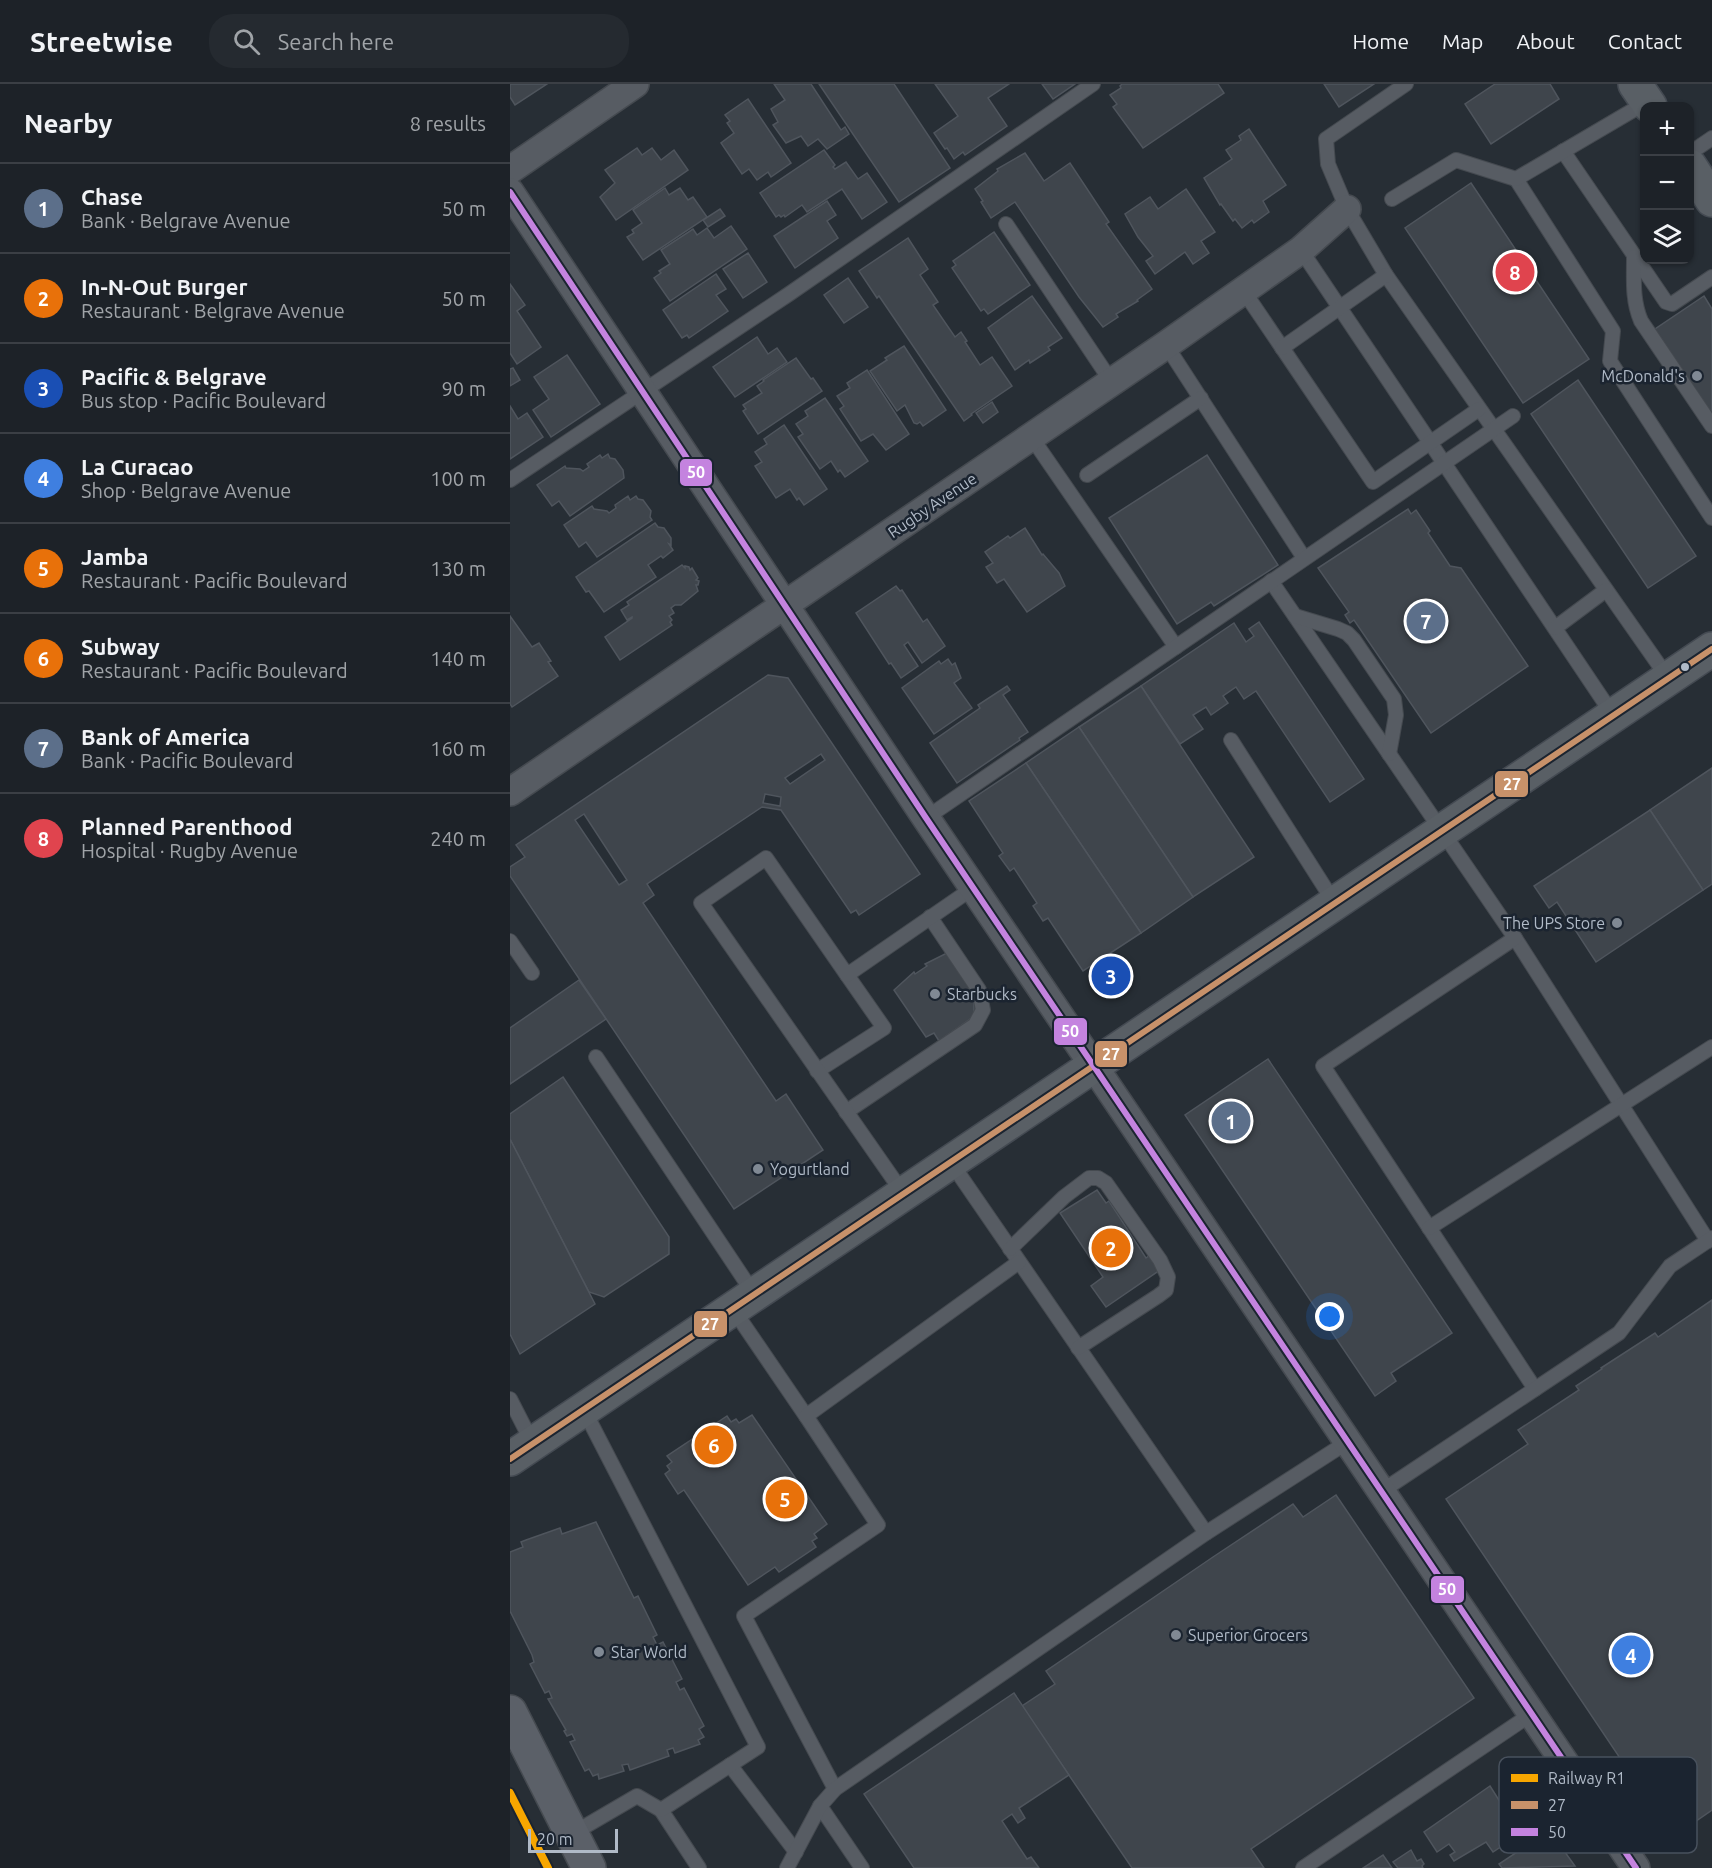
<!DOCTYPE html>
<html lang="en">
<head>
<meta charset="utf-8">
<style>
	:root { --surface:#1d2228; --page:#252a30; --text:#f1f3f6; --muted:#a0a4a8; --line:#3b3f45; --accent:#db2777 }
	body { margin:0; font-family:Ubuntu,sans-serif; background:var(--page); color:var(--text) }
	.controls { position:absolute; right:18px; top:18px; display:grid; overflow:hidden; border-radius:12px; box-shadow:0 2px 4px #0004 }
	.controls button { width:54px; height:54px; display:grid; place-items:center; padding:0; border:0; border-bottom:2px solid var(--line); background:var(--surface); color:var(--text); font:30px sans-serif }
	.scale { position:absolute; left:18px; bottom:15px; width:90px; box-sizing:border-box; padding-left:6px; border:3px solid #b0bac7; border-top:0; font-size:16px; line-height:21px; white-space:nowrap; color:#b0bac7; -webkit-text-stroke:4px #1b2430; paint-order:stroke }
	.you { position:absolute; left:820px; top:1233px; width:21px; height:21px; margin:-15px; border:4px solid #fff; border-radius:50%; background:#1a73e8; box-shadow:0 0 0 9px #1a73e833 }
	.badge { display:grid; place-items:center; width:39px; height:39px; border-radius:50%; background:var(--accent); color:#fff; font-size:20px; font-weight:700 }
	.pin { position:absolute; translate:-50% -50%; border:3px solid #fff; box-shadow:0 2px 6px #0006 }
	.list { margin:0; padding:0; list-style:none }
	h2 { display:flex; justify-content:space-between; align-items:center; height:78px; margin:0; padding:0 24px; font-size:26px }
	h2 small { font-size:20px; font-weight:400; color:var(--muted) }
	.list li { display:grid; grid-template-columns:39px 1fr auto; gap:18px; align-items:center; box-sizing:border-box; height:90px; padding:0 24px; border-top:2px solid var(--line) }
	.list b { display:block; font-size:22px; white-space:nowrap }
	.list p { margin:0; font-size:20px; white-space:nowrap; color:var(--muted) }
	.list em { font-size:20px; font-style:normal; color:var(--muted) }
	.icon { flex:none; width:33px; height:33px; fill:none; stroke:currentColor; stroke-width:2; stroke-linecap:round; stroke-linejoin:round }
	.map { position:relative; flex:none; width:1202px; height:1784px; overflow:hidden }
	header { display:flex; align-items:center; gap:36px; box-sizing:border-box; height:84px; padding:0 30px; background:var(--surface); border-bottom:2px solid var(--line) }
	header strong { font-size:28px }
	nav { display:flex; gap:33px; margin-inline-start:auto; font-size:21px }
	.search { width:420px; height:54px; background:var(--page); display:flex; align-items:center; gap:15px; box-sizing:border-box; padding:0 21px; border-radius:24px; color:var(--muted); font-size:22px }
	main { display:flex }
	aside { flex:1; background:var(--surface) }
	.map>svg:first-child { display:block }
	.building { fill:#3f454c; stroke:#4f555d; stroke-width:1.5; fill-rule:evenodd }
	.lines { fill:none; stroke-linecap:round; stroke-linejoin:round }
	.lane-casing { stroke:#454a50; stroke-width:16 }
	.street-casing { stroke:#454a50; stroke-width:30 }
	.secondary-casing { stroke:#454a50; stroke-width:36 }
	.primary-casing { stroke:#444a52; stroke-width:36 }
	.lane { stroke:#575c63; stroke-width:14 }
	.street { stroke:#575c63; stroke-width:27 }
	.secondary { stroke:#5b6068; stroke-width:33 }
	.primary { stroke:#595f65; stroke-width:33 }
	.bus-1-casing { stroke:#1b2430; stroke-width:10 }
	.bus-2-casing { stroke:#1b2430; stroke-width:10 }
	.bus-1 { stroke:#c7916a; stroke-width:6 }
	.bus-2 { stroke:#c483df; stroke-width:6 }
	.rail-1-casing { stroke:#1b2430; stroke-width:12 }
	.rail-1 { stroke:#f7a600; stroke-width:8 }
	.poi-dot { fill:#808994; stroke:#1b2430; stroke-width:2 }
	.bus-dot { fill:#b0bac7; stroke:#1b2430; stroke-width:2 }
	.labels { text-anchor:middle; stroke-width:5; stroke-linejoin:round; paint-order:stroke }
	.poi-label { font-size:16px; fill:#b0bac7; stroke:#1b2430; text-anchor:start }
	.street-label { font-size:16px; fill:#b0bac7; stroke:#1b2430 }
	.key { fill:#1b2430; stroke:#48515d; stroke-width:1.5 }
	.key-label { font-size:16px; fill:#b0bac7 }
	.line-badge { stroke:#1b2430; stroke-width:2 }
	.badge-label { font-size:16px; text-anchor:middle; font-weight:bold; fill:#fff }
</style>
</head>
<body>
<header>
<strong>Streetwise</strong>
<div class="search"><svg class="icon" aria-label="search" viewBox="0 0 24 24"><circle cx="10" cy="10" r="6"/><path d="M15 15l6 6"/></svg>Search here</div>
<nav><a>Home</a><a>Map</a><a>About</a><a>Contact</a></nav>
</header>
<main>
<aside>
<h2>Nearby<small>8 results</small></h2>
<ul class="list">
<li><span class="badge" style="background:#5c6f8a">1</span><div><b>Chase</b><p>Bank · Belgrave Avenue</p></div><em>50 m</em></li>
<li><span class="badge" style="background:#e8710a">2</span><div><b>In-N-Out Burger</b><p>Restaurant · Belgrave Avenue</p></div><em>50 m</em></li>
<li><span class="badge" style="background:#1a4fb4">3</span><div><b>Pacific &amp; Belgrave</b><p>Bus stop · Pacific Boulevard</p></div><em>90 m</em></li>
<li><span class="badge" style="background:#3f7fe0">4</span><div><b>La Curacao</b><p>Shop · Belgrave Avenue</p></div><em>100 m</em></li>
<li><span class="badge" style="background:#e8710a">5</span><div><b>Jamba</b><p>Restaurant · Pacific Boulevard</p></div><em>130 m</em></li>
<li><span class="badge" style="background:#e8710a">6</span><div><b>Subway</b><p>Restaurant · Pacific Boulevard</p></div><em>140 m</em></li>
<li><span class="badge" style="background:#5c6f8a">7</span><div><b>Bank of America</b><p>Bank · Pacific Boulevard</p></div><em>160 m</em></li>
<li><span class="badge" style="background:#e0444e">8</span><div><b>Planned Parenthood</b><p>Hospital · Rugby Avenue</p></div><em>240 m</em></li>
</ul>
</aside>
<div class="map">
<svg width="1202" height="1784" viewBox="0 0 1202 1784">
	<rect width="100%" height="100%" fill="#272e35"/>
	<g class="building">
		<polygon points="0,0 37,0 5,21 0,13"/>
		<polygon points="264,0 301,0 331,46 335,43 339,50 317,65 308,55 298,62 291,52 276,59 263,41 268,38 261,25 275,16"/>
		<polygon points="309,0 384,0 440,84 389,118"/>
		<polygon points="425,0 499,0 478,14 497,42 455,71 453,68 444,75 437,64 435,65 424,49 448,32"/>
		<polygon points="532,0 565,0 543,15"/>
		<polygon points="612,0 708,0 714,9 633,64 603,23 607,20 600,11 611,4 610,2"/>
		<polygon points="814,0 864,0 829,23"/>
		<polygon points="985,0 1040,0 1049,15 981,60 955,20"/>
		<polygon points="238,15 281,79 261,93 258,88 247,96 239,85 232,90 211,59 224,49 217,39 220,37 215,31"/>
		<polygon points="739,45 776,101 753,117 759,128 744,139 742,136 732,144 725,135 723,137 711,120 710,121 694,94 722,75 716,66 731,56 729,52"/>
		<polygon points="127,64 132,71 142,64 151,76 164,66 178,86 106,136 90,113 105,99 95,86"/>
		<polygon points="314,66 325,81 323,83 325,85 336,78 348,95 357,89 377,118 352,135 332,105 297,128 292,121 275,133 274,131 271,133 269,131 266,133 250,109"/>
		<polygon points="515,69 534,97 560,79 599,138 596,140 642,205 627,216 628,217 606,230 608,233 593,243 569,213 505,118 481,134 471,118 473,117 465,105 488,87 487,85"/>
		<polygon points="961,99 1079,275 1013,319 895,144"/>
		<polygon points="155,104 159,111 170,104 178,116 183,113 197,133 133,176 117,153 124,149 122,146 132,139 123,126"/>
		<polygon points="676,105 705,148 691,157 699,169 683,180 675,168 645,190 636,177 643,172 628,153 615,130 640,113 648,125"/>
		<polygon points="317,117 326,131 317,137 328,154 285,184 264,152"/>
		<polygon points="210,125 215,132 198,143 193,136"/>
		<polygon points="221,142 237,165 160,217 144,194 151,189 149,187 160,180 151,166 183,145 187,151 197,144 204,154"/>
		<polygon points="484,148 520,201 478,230 474,225 471,227 442,184 446,181 443,177"/>
		<polygon points="398,154 418,185 410,191 428,218 423,221 445,253 451,248 457,257 455,258 470,281 482,273 502,302 461,330 462,331 454,337 369,212 367,214 349,187"/>
		<polygon points="238,169 257,198 233,214 213,185"/>
		<polygon points="206,190 216,205 206,211 218,227 179,254 177,251 172,254 153,226"/>
		<polygon points="338,194 358,223 334,239 314,211"/>
		<polygon points="0,200 15,221 7,227 31,263 7,280 0,269"/>
		<polygon points="522,212 552,254 538,263 540,266 520,279 519,276 505,286 478,244"/>
		<polygon points="1194,212 1202,225 1202,336 1142,247"/>
		<polygon points="247,253 258,270 267,264 277,278 225,313 203,283"/>
		<polygon points="394,262 436,326 413,342 410,338 407,340 404,339 395,321 387,327 360,287 377,276 375,274"/>
		<polygon points="57,271 90,320 41,353 23,326 39,315 24,293"/>
		<polygon points="286,274 301,295 303,294 312,307 248,350 233,327 236,325 233,321 252,309 247,302 254,297 253,296"/>
		<polygon points="3,284 10,296 0,302 0,285"/>
		<polygon points="357,286 399,350 376,366 363,350 351,357 330,325 334,322 327,312 340,304 337,299"/>
		<polygon points="1068,296 1186,472 1138,504 1021,330"/>
		<polygon points="315,314 358,377 335,393 330,386 328,388 321,377 310,385 288,353 293,350 286,340 298,332 295,327"/>
		<polygon points="482,318 488,328 473,339 466,329"/>
		<polygon points="0,322 8,335 17,329 33,353 0,375"/>
		<polygon points="274,341 317,405 294,421 289,414 287,416 280,405 266,414 245,382 252,378 245,368 257,360 254,355"/>
		<polygon points="98,370 100,374 105,375 113,386 114,394 60,432 49,417 42,422 27,401 55,382 56,384 70,385 73,387 79,383 77,380 90,371 92,374"/>
		<polygon points="697,371 768,481 704,522 701,518 667,540 599,434"/>
		<polygon points="118,412 120,416 126,412 128,415 133,416 141,427 140,433 142,436 87,473 76,458 69,463 54,441 82,422 84,425 97,427 99,429 106,424 105,421"/>
		<polygon points="898,425 901,430 906,426 920,447 918,449 940,482 951,484 1018,582 921,649 844,536 840,539 835,531 839,528 808,484"/>
		<polygon points="145,439 148,443 154,444 161,454 161,461 159,460 163,466 153,474 151,472 138,481 146,493 94,528 79,507 76,508 66,493"/>
		<polygon points="515,444 532,471 533,470 549,489 555,502 517,528 494,495 487,499 476,483 483,479 475,468 498,452 500,454"/>
		<polygon points="172,481 175,484 175,482 179,483 180,486 182,484 188,494 186,496 189,497 188,501 186,501 188,507 171,521 165,521 161,524 164,529 159,532 162,536 160,538 162,541 110,576 95,553 122,534 122,533 117,536 111,526 119,521 117,518"/>
		<polygon points="386,502 390,507 392,506 413,538 417,535 435,562 412,579 398,558 394,561 408,582 391,594 381,579 379,580 346,529"/>
		<polygon points="0,532 22,563 29,559 41,577 38,578 48,592 2,623 0,620"/>
		<polygon points="749,538 854,695 820,718 746,607 734,615 726,603 713,612 718,619 701,631 696,623 683,631 693,645 670,660 631,602 724,539 736,558 744,552 739,545"/>
		<polygon points="438,575 442,581 445,579 451,594 444,599 462,624 424,650 392,604 429,577 431,580"/>
		<path d="M258,591L278,594L410,790L349,831L346,826L341,829L271,726L252,723L137,800L144,811L133,819L266,1017L276,1010L313,1066L224,1125L0,792V783L15,773L6,761ZM311,670L315,676L280,700L275,694ZM255,710L271,713L270,722L253,719ZM74,730L117,796L109,801L65,736Z"/>
		<polygon points="497,602 500,606 493,611 518,648 509,654 510,656 447,699 420,659 470,624 468,621"/>
		<polygon points="631,602 744,773 683,813 569,643"/>
		<polygon points="569,643 683,813 631,849 516,679"/>
		<polygon points="516,679 631,849 573,887 538,834 533,837 523,822 527,819 504,784 500,787 489,772 493,769 459,717"/>
		<polygon points="1202,684 1202,800 1193,806 1140,726"/>
		<polygon points="1140,726 1193,806 1086,878 1047,818 1039,824 1024,802"/>
		<polygon points="437,869 462,907 464,913 464,929 463,933 429,957 424,949 416,953 384,906 404,888 405,890 417,882 415,880"/>
		<polygon points="69,896 96,935 0,1000 0,944"/>
		<polygon points="758,975 942,1249 881,1289 886,1297 865,1312 675,1031"/>
		<polygon points="53,993 159,1153 159,1170 94,1213 79,1208 0,1055 0,1030"/>
		<polygon points="0,1055 85,1220 10,1270 0,1250"/>
		<polygon points="587,1106 596,1119 599,1117 636,1174 640,1171 650,1186 596,1223 581,1202 593,1193 550,1129"/>
		<polygon points="1202,1216 1202,1726 1163,1753 936,1415 1018,1360 1008,1346 1069,1306 1066,1302 1092,1285 1091,1284 1145,1249 1148,1253"/>
		<polygon points="242,1331 317,1440 304,1450 307,1454 302,1457 306,1463 269,1488 265,1483 238,1501 174,1406 168,1410 155,1390 160,1386 157,1382 162,1378 157,1372 217,1332 221,1338 226,1335 229,1339"/>
		<polygon points="826,1411 964,1614 741,1765 754,1784 622,1784 512,1622 545,1600 536,1587 703,1473 783,1420 793,1433"/>
		<polygon points="86,1438 124,1514 128,1512 147,1551 143,1553 147,1561 153,1558 169,1589 172,1595 166,1598 170,1606 174,1604 194,1642 189,1645 194,1653 188,1656 190,1660 165,1669 163,1664 157,1666 159,1672 120,1686 118,1680 112,1681 114,1687 89,1695 88,1690 83,1692 79,1685 75,1687 60,1658 65,1656 62,1650 57,1652 54,1647 56,1646 38,1615 42,1614 39,1607 35,1609 20,1580 24,1578 22,1571 0,1527 0,1468 13,1463 11,1458 16,1456 50,1444 52,1450"/>
		<polygon points="504,1609 559,1691 509,1724 515,1734 508,1739 502,1730 492,1737 517,1775 521,1773 529,1784 404,1784 354,1710"/>
		<polygon points="980,1702 992,1721 1017,1704 1037,1732 983,1768 976,1758 944,1777 940,1771 945,1768 939,1760 927,1768 914,1748"/>
		<polygon points="1033,1751 1040,1761 1047,1757 1065,1782 992,1784 989,1780"/>
		<polygon points="901,1766 907,1777 911,1775 914,1780 912,1782 913,1784 888,1784 883,1778"/>
		<polygon points="873,1771 882,1784 853,1784"/>
	</g>
	<g class="lines">
		<defs>
			<g id="lane">
				<polyline points="896,0 816,55 818,80 837,125 876,191 1158,594"/>
				<polyline points="1053,67 1156,218 1162,220 1202,193"/>
				<polyline points="1180,69 1202,54"/>
				<polyline points="1006,95 1103,247 1100,277 1202,434"/>
				<polyline points="882,115 946,76 1006,95 1137,18"/>
				<polyline points="496,140 601,297"/>
				<polyline points="791,166 1103,631"/>
				<path d="M1124,173C1124,195 1122,216 1131,237L1202,342"/>
				<polyline points="733,206 863,398 969,325"/>
				<polyline points="656,261 794,474"/>
				<polyline points="772,264 876,191"/>
				<polyline points="522,354 666,563"/>
				<polyline points="577,391 691,314"/>
				<polyline points="0,396 279,210 583,0"/>
				<polyline points="761,497 1005,854 1198,1157"/>
				<polyline points="785,532 828,545 837,549 844,556 884,615 886,631 879,670"/>
				<polyline points="1045,544 1096,506"/>
				<polyline points="721,656 824,818"/>
				<polyline points="416,734 1003,332"/>
				<polyline points="1005,854 813,982 1025,1305"/>
				<polyline points="0,857 22,889"/>
				<polyline points="86,973 244,1210"/>
				<polyline points="307,987 374,944 337,891"/>
				<polyline points="336,1028 465,941 473,926 469,906 420,833"/>
				<polyline points="440,1077 696,1449"/>
				<polyline points="393,1109 191,819 256,774 337,891 463,804"/>
				<polyline points="919,1144 1202,963"/>
				<polyline points="500,1165 554,1113 579,1094 588,1094 596,1099 650,1176 658,1193 656,1206 648,1212 568,1264"/>
				<polyline points="223,1225 296,1332"/>
				<polyline points="0,1315 23,1360"/>
				<polyline points="872,1407 1109,1249 1160,1182 1202,1154"/>
				<polyline points="220,1681 286,1768"/>
				<polyline points="325,1705 234,1532 368,1441 296,1332 509,1178"/>
				<polyline points="310,1722 352,1784"/>
				<polyline points="151,1726 189,1784"/>
				<polyline points="62,1750 127,1712 151,1726 248,1663 74,1326"/>
				<polyline points="277,1784 310,1722 325,1705 696,1449 839,1357"/>
				<polyline points="793,1784 1023,1629"/>
			</g>
			<g id="street">
				<polyline points="0,86 125,0"/>
				<polyline points="0,108 416,734 1126,1784"/>
				<polyline points="0,708 656,261 791,166 837,125"/>
			</g>
			<polyline id="secondary" points="0,1628 79,1784"/>
			<g id="primary">
				<polyline points="1125,0 1140,22"/>
				<polyline points="1180,82 1202,116"/>
				<polyline points="0,1375 1202,565"/>
			</g>
		</defs>
		<use href="#lane" class="lane-casing"/>
		<use href="#street" class="street-casing"/>
		<use href="#secondary" class="secondary-casing"/>
		<use href="#primary" class="primary-casing"/>
		<use href="#lane" class="lane"/>
		<use href="#street" class="street"/>
		<use href="#secondary" class="secondary"/>
		<use href="#primary" class="primary"/>
		<defs>
			<polyline id="bus-1" points="0,1375 1202,565"/>
			<polyline id="bus-2" points="0,108 416,734 1126,1784"/>
		</defs>
		<use href="#bus-1" class="bus-1-casing"/>
		<use href="#bus-2" class="bus-2-casing"/>
		<use href="#bus-1" class="bus-1"/>
		<use href="#bus-2" class="bus-2"/>
		<defs>
			<polyline id="rail-1" points="0,1709 38,1784"/>
		</defs>
		<use href="#rail-1" class="rail-1-casing"/>
		<use href="#rail-1" class="rail-1"/>
	</g>
	<g class="poi-dot">
		<circle cx="1187" cy="292" r="6"/>
		<circle cx="1107" cy="839" r="6"/>
		<circle cx="425" cy="910" r="6"/>
		<circle cx="248" cy="1085" r="6"/>
		<circle cx="666" cy="1551" r="6"/>
		<circle cx="89" cy="1568" r="6"/>
	</g>
	<circle class="bus-dot" cx="1175" cy="583" r="5"/>
	<g class="labels">
		<g class="poi-label">
			<text x="1175" y="298" text-anchor="end">McDonald's</text>
			<text x="1095" y="845" text-anchor="end">The UPS Store</text>
			<text x="437" y="916">Starbucks</text>
			<text x="260" y="1091">Yogurtland</text>
			<text x="678" y="1557">Superior Grocers</text>
			<text x="101" y="1574">Star World</text>
		</g>
		<g class="street-label">
			<text transform="translate(422 421) rotate(-34)" y="6">Rugby Avenue</text>
		</g>
	</g>
	<rect x="989" y="1673" width="198" height="96" rx="9" class="key"/>
	<rect x="1001" y="1690" width="27" height="8" fill="#f7a600"/>
	<rect x="1001" y="1717" width="27" height="8" fill="#c7916a"/>
	<rect x="1001" y="1744" width="27" height="8" fill="#c483df"/>
	<g class="key-label">
		<text x="1038" y="1700">Railway R1</text>
		<text x="1038" y="1727">27</text>
		<text x="1038" y="1754">50</text>
	</g>
	<g class="line-badge">
		<rect x="169" y="374" width="34" height="29" rx="6" fill="#c483df"/>
		<rect x="984" y="686" width="35" height="28" rx="6" fill="#c7916a"/>
		<rect x="543" y="933" width="35" height="29" rx="6" fill="#c483df"/>
		<rect x="584" y="956" width="34" height="28" rx="6" fill="#c7916a"/>
		<rect x="183" y="1226" width="35" height="28" rx="6" fill="#c7916a"/>
		<rect x="920" y="1491" width="35" height="29" rx="6" fill="#c483df"/>
	</g>
	<g class="badge-label">
		<text x="186" y="394">50</text>
		<text x="1002" y="706">27</text>
		<text x="560" y="953">50</text>
		<text x="601" y="976">27</text>
		<text x="200" y="1246">27</text>
		<text x="937" y="1511">50</text>
	</g>
</svg>
<div class="controls">
<button>+</button>
<button>−</button>
<button><svg class="icon" aria-label="layers" viewBox="0 0 24 24"><path d="M12 4l9 5-9 5-9-5zM3 14l9 5 9-5"/></svg></button>
</div>
<div class="scale">20 m</div>
<div class="you"></div>
<div class="pin badge" style="left:721px;top:1037px;background:#5c6f8a">1</div>
<div class="pin badge" style="left:601px;top:1164px;background:#e8710a">2</div>
<div class="pin badge" style="left:601px;top:892px;background:#1a4fb4">3</div>
<div class="pin badge" style="left:1121px;top:1571px;background:#3f7fe0">4</div>
<div class="pin badge" style="left:275px;top:1415px;background:#e8710a">5</div>
<div class="pin badge" style="left:204px;top:1361px;background:#e8710a">6</div>
<div class="pin badge" style="left:916px;top:537px;background:#5c6f8a">7</div>
<div class="pin badge" style="left:1005px;top:188px;background:#e0444e">8</div>
</div>
</main>
</body>
</html>
